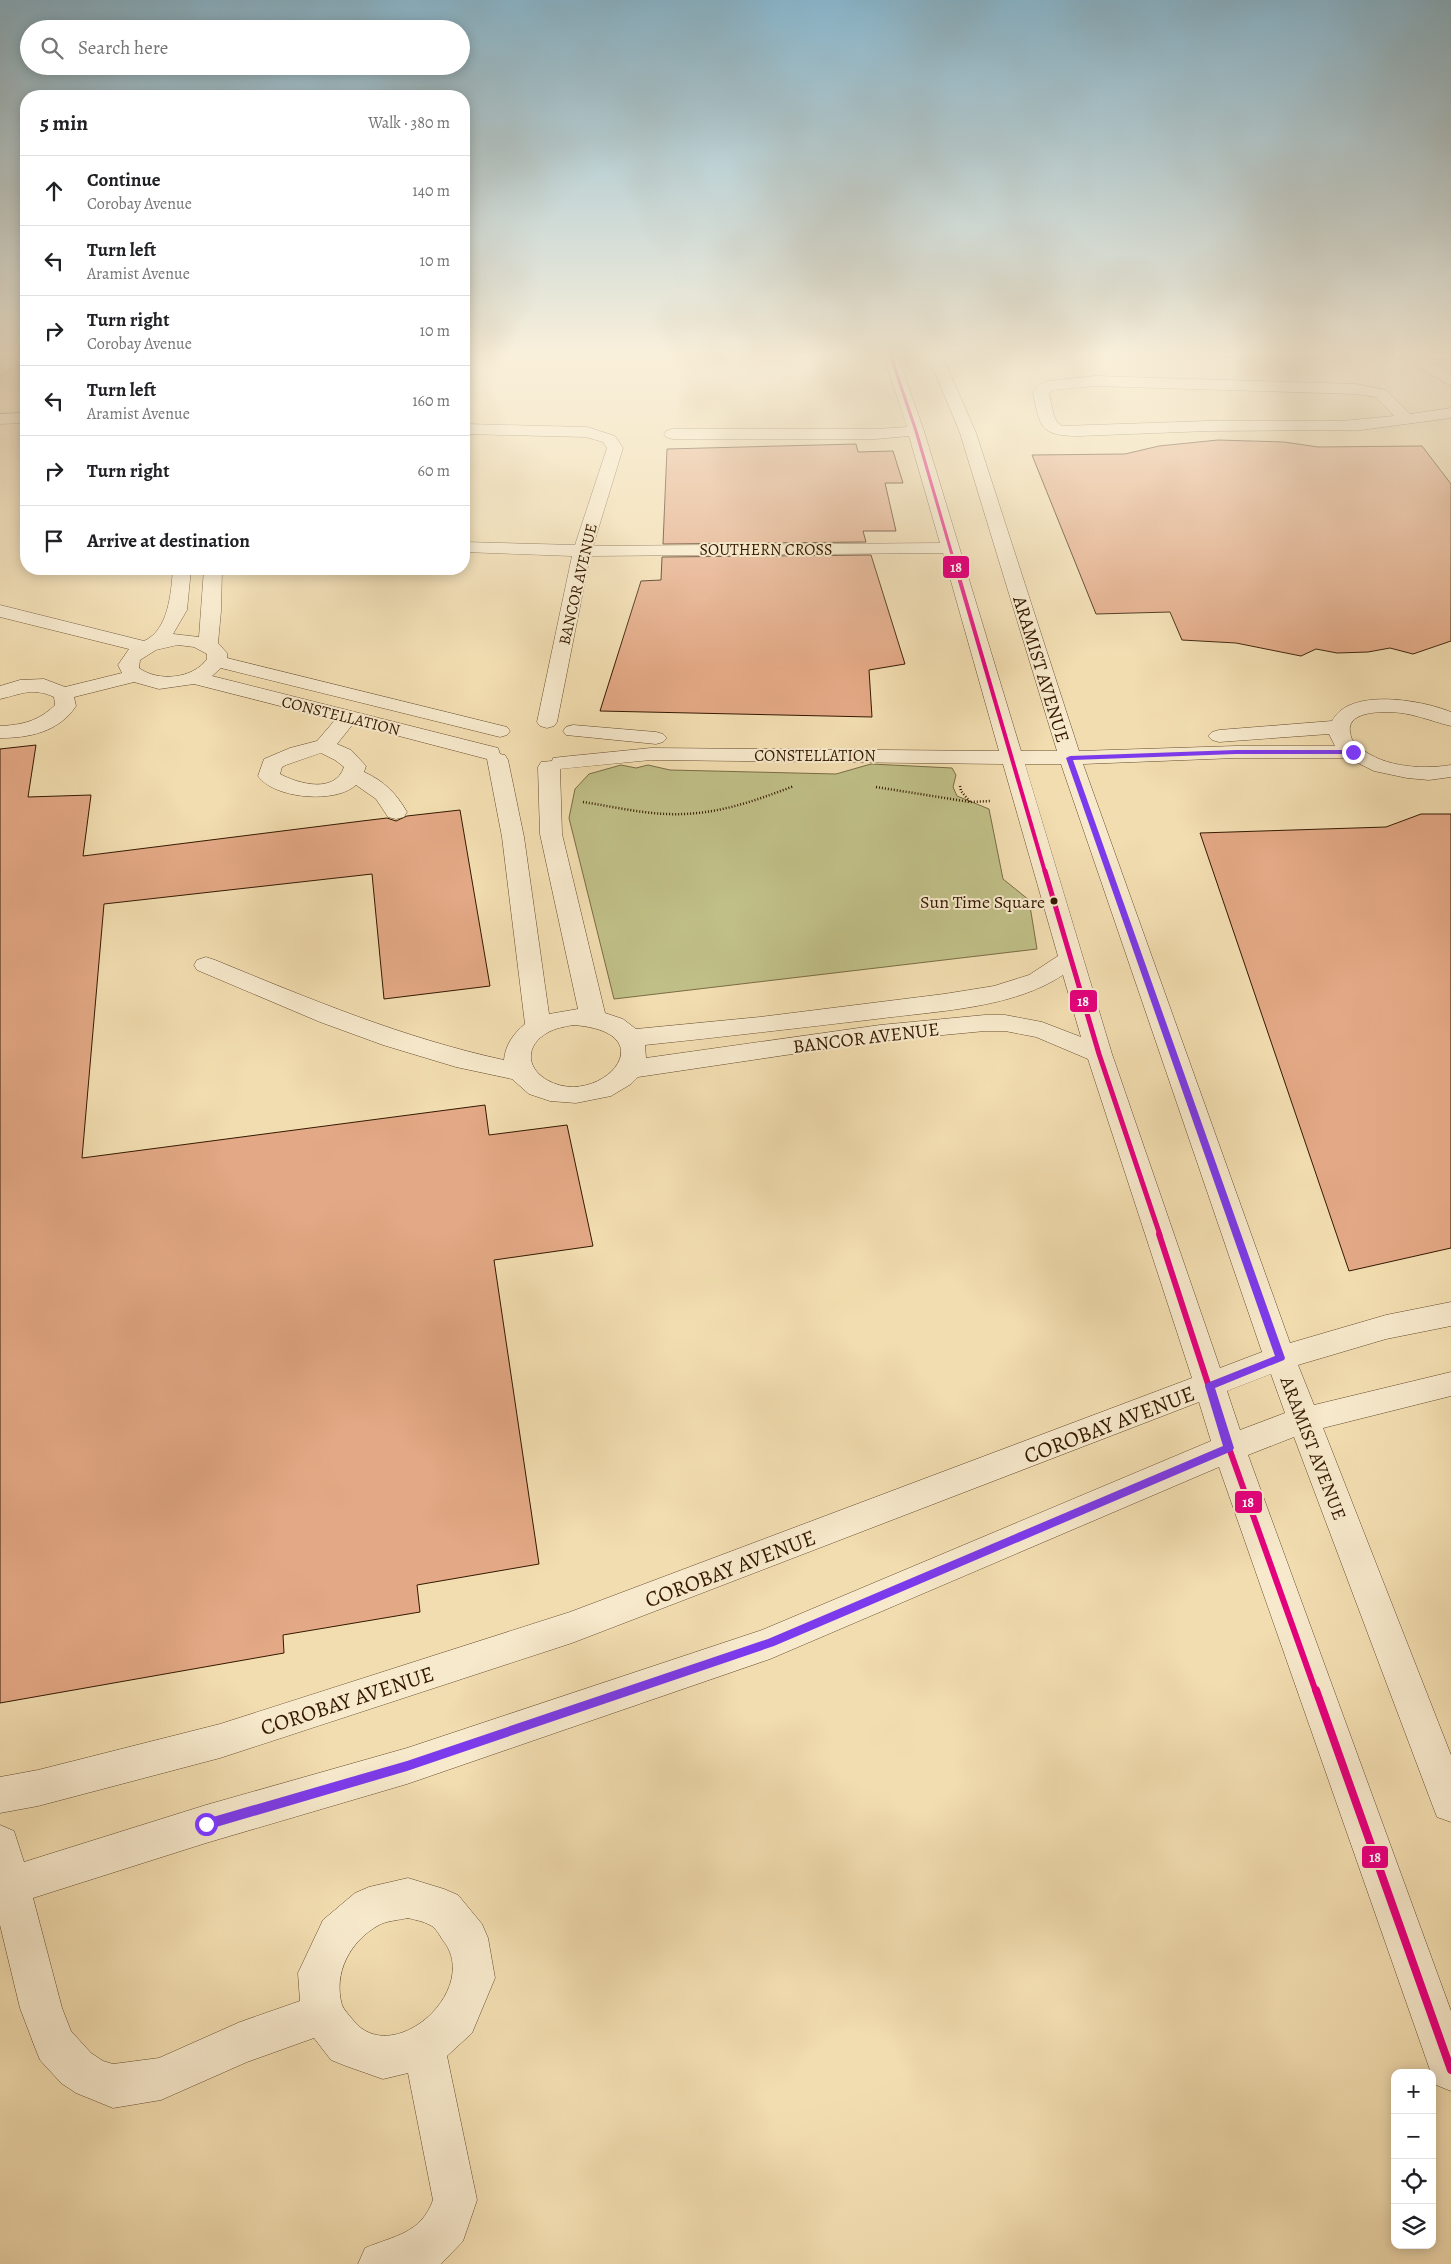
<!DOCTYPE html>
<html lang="en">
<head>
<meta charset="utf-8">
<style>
	:root { --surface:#fff; --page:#f2f2f2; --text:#202124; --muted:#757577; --line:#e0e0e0 }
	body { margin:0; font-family:Alegreya,serif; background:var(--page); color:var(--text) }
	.controls { position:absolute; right:15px; bottom:15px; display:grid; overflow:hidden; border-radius:10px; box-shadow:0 2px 12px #0003 }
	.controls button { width:45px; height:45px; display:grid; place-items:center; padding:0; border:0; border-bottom:1px solid var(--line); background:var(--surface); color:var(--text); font:25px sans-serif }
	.stop { position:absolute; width:15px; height:15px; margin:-11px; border:4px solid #7c3aed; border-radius:50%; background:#fff }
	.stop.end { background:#7c3aed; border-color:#fff; box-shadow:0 1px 5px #0008 }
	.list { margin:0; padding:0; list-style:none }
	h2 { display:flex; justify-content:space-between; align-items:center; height:65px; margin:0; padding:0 20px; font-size:21px }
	h2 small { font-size:16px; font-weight:400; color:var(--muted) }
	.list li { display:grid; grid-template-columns:32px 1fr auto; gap:15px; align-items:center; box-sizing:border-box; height:70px; padding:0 20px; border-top:1px solid var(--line) }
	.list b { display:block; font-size:19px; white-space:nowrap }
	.list p { margin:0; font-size:16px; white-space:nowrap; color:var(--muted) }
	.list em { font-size:16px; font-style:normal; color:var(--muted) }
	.icon { flex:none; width:28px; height:28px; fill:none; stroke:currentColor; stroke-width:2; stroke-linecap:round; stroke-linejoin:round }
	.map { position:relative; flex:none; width:1451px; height:2264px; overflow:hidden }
	.search { position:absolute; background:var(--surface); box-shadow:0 2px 12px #0003; left:20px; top:20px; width:450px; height:55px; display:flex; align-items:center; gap:12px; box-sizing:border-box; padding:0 18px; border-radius:28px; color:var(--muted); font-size:19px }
	.panel { position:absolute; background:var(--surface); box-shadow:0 2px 12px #0003; left:20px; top:90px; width:450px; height:485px; border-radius:20px }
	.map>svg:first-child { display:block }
	.green { fill:#c0bf87; stroke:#7a6c44 }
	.building { fill:#e3a885; stroke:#341900 }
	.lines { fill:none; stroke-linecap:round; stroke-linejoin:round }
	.minor-casing { stroke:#644a2c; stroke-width:1 }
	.major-casing { stroke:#341900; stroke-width:1 }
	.path { stroke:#341900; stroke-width:2.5; stroke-dasharray:1 2; stroke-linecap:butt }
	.minor { fill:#f7e9cc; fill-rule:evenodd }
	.major { fill:#f2ddb0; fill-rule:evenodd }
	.bus-1-far4-casing { stroke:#f7e9cc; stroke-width:5.5 }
	.bus-1-far3-casing { stroke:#f7e9cc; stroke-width:7 }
	.bus-1-far2-casing { stroke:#f7e9cc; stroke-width:9 }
	.bus-1-far1-casing { stroke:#f7e9cc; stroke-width:10 }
	.bus-1-casing { stroke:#f7e9cc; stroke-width:11 }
	.bus-1-far4 { stroke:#e5007d; stroke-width:3 }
	.bus-1-far3 { stroke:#e5007d; stroke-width:4 }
	.bus-1-far2 { stroke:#e5007d; stroke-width:5 }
	.bus-1-far1 { stroke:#e5007d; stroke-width:6 }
	.bus-1 { stroke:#e5007d; stroke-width:8 }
	.route { fill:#7c3aed }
	.bus-dot { fill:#341900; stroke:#f7e9cc; stroke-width:2 }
	.labels { text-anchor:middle; stroke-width:4; stroke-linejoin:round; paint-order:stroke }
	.far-street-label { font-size:16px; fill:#341900; stroke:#f7e9cc }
	.bus-label { font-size:18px; fill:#341900; stroke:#f7e9cc; text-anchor:end }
	.street-label { font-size:19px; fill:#341900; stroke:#f7e9cc }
	.near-street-label { font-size:22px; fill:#341900; stroke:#f7e9cc }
	.line-badge { stroke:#f7e9cc; stroke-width:2 }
	.badge-label { font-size:14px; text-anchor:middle; font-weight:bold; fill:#fff }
</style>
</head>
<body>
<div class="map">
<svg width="1451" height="2264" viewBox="0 0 1451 2264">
	<rect width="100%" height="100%" fill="#f2ddb0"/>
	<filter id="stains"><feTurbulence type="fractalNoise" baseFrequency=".004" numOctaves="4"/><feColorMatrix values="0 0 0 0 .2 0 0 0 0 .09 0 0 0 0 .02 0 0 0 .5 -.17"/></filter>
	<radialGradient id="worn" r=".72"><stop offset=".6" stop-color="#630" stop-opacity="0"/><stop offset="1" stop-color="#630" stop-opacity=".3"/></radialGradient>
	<polygon class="green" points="871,764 952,768 956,775 953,787 957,796 989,809 1003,879 1029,900 1037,949 614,999 569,818 575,789 589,774 621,765 636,768 648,765 670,770 836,774"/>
	<g class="building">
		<polygon points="1218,440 1284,442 1318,447 1422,446 1451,484 1451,641 1413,654 1390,648 1368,652 1337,653 1316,649 1301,656 1236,643 1182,640 1170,612 1096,614 1032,455 1125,454 1159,446"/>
		<polygon points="856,444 858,452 893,451 903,483 885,483 896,531 863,531 866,542 663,544 667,449"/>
		<polygon points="871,555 905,664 869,670 872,717 600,711 641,581 661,580 662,557"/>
		<polygon points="36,745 28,797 91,795 83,856 362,821 387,818 396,821 407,816 460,810 490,986 384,999 372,874 104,904 82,1158 485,1105 489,1135 567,1125 593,1246 494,1260 539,1564 417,1585 420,1612 283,1635 284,1653 0,1703 0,749"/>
		<polygon points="1421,814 1451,814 1451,1248 1349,1271 1200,833 1386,827"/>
	</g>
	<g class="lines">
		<defs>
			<g id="minor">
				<path d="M882,351H896L924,431L1021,751H1057L960,433L926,351H940L976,433L1079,751L1236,746H1335L1329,734L1219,742L1212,740L1208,736L1212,732L1219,730L1332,721C1349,687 1422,700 1451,712V726C1430,721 1411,712 1388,712C1375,712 1347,713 1350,732C1351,736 1351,739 1354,742C1377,767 1420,770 1451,765V777L1429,780L1407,778L1374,771L1348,758H1236L1083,764L1290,1343L1386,1315L1451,1302V1326L1386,1339L1298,1365L1314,1405L1451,1372V1396L1323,1428L1451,1755V1822L1437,1817L1432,1804L1294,1437L1248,1455L1451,2011V2091L1436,2085L1430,2070L1219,1467L770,1659L407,1784L206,1843L33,1898L62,2008L71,2031L91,2053L103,2061L113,2064L159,2058L240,2022L300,2001L298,1973L323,1920L355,1893L369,1887L408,1878L444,1889L458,1895L482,1924L488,1938L495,1978L472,2033L447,2056L477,2200L463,2241L441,2264H358L365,2248C393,2236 421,2234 433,2200L408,2073L383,2079L346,2066L331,2060L314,2038L247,2062L161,2100L113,2108L76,2093L61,2083L40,2060L34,2045L20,2008L0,1925V1825L14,1831L24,1862L206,1805L407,1748L762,1630L1211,1441L1199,1402L572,1643L220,1758L38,1806L0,1813V1777L38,1770L220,1724L570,1612L1192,1378L1088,1059L1036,1037L1005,1031H985L880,1041L638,1077L631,1084L611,1096L576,1103L550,1101L529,1094L512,1079L456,1067L383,1045L320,1022L197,970L194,965L197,960L206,957L215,960C310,999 403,1038 504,1060C505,1045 514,1033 525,1024L502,837L487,759L353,724L337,744L351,750L366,766L364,772C384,781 396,793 407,812L404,817L396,819L388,817L376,799L356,785C336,804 274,799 258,776L264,759L290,748L317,741L335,720L194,684L159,689L134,682L74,697L76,706C59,732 29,738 0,738V726C22,725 39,721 55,705L54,697C32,687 22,694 0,699V686L20,680L44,679L65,687L122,673L118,665L129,649L0,617V605L144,641C169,630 171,592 173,569H191L187,610L173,634L199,637L204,569H222L221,611L218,643L227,653V658L507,727L510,731L507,735L500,737L221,668L212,676L498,748L500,754L505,755L508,760L524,837L549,1014L578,1009L540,834L538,767L541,762L552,761L553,758L561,757L651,748L999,751L943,553L590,556L557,722L554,726L547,728L540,726L537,722L572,556L464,552V542L575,545L607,448L603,442L586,437L464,434V424L587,427L615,436L623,448L593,546L940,543L909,436L876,439H672L666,437L664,434L666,431L672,429H876L907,427ZM178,645L194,647L207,654V659C193,679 158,682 139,668L140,660L156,650ZM321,753L335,760L344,767C335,794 299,784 280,774L282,767L286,765ZM651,760L1003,764L1058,956L1029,975L994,986L944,994L760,1017L636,1029L623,1019L605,1013L562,834L560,769ZM1025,764H1061L1262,1352L1220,1368L1112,1054ZM1063,975L1081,1037L1042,1022L1005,1015H985L880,1025L646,1058L645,1045C722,1037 799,1028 876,1019C936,1011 1012,1009 1063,975ZM573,1025C670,1032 599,1110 547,1080C525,1067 526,1045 547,1033C555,1028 564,1027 573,1025ZM1271,1374L1285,1413L1240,1430L1227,1391ZM408,1918C415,1920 423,1921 430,1925C435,1927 439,1934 442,1939C484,1989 392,2070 353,2020C350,2016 344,2010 342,2005C333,1973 350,1941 379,1925C386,1921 399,1920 408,1918Z"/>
				<polygon points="1400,351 1410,351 1447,370 1451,373 1451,386 1400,357 1398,354"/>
				<polygon points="10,356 15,357 17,360 5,374 0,376 0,362 5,357"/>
				<path d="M1095,376L1356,384L1386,390L1410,414L1451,408V418L1361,430L1208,431L1079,436C1041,436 1040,428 1033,393C1037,387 1041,383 1048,381ZM1095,386L1356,394L1376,397L1394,416L1342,421H1208L1062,426L1057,422L1054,416L1049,394L1053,390Z"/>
				<polygon points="26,413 26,423 0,424 0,414"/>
				<polygon points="573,725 656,732 663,734 667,738 663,742 656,744 566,735 563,731 566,727"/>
			</g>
			<polygon id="major" points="959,351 1451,351 1451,359 966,355 961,354"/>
		</defs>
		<use href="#minor" class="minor-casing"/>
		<use href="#major" class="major-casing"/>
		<g class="path">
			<polyline points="960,786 961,791 970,802"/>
			<polyline points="876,787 970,802 991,801"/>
			<path d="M583,802C610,806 639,813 667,814C713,816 752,802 794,786"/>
		</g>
		<use href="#minor" class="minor"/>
		<use href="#major" class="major"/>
		<defs>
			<polyline id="bus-1-far4" points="889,351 916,431 960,582"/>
			<polyline id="bus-1-far3" points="960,581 1045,872"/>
			<polyline id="bus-1-far2" points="1045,871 1099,1054 1160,1235"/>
			<polyline id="bus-1-far1" points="1159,1234 1229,1448 1316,1692"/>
			<polyline id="bus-1" points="1316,1690 1451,2070"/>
		</defs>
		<use href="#bus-1-far4" class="bus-1-far4-casing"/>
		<use href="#bus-1-far3" class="bus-1-far3-casing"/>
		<use href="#bus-1-far2" class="bus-1-far2-casing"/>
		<use href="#bus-1-far1" class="bus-1-far1-casing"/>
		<use href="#bus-1" class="bus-1-casing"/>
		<use href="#bus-1-far4" class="bus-1-far4"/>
		<use href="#bus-1-far3" class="bus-1-far3"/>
		<use href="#bus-1-far2" class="bus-1-far2"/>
		<use href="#bus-1-far1" class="bus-1-far1"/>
		<use href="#bus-1" class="bus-1"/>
	</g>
	<linearGradient id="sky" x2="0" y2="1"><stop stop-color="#89b7ce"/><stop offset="0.53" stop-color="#f9f0db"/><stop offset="1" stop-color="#f9f0db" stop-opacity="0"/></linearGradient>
	<rect width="1451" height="668" fill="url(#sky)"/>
	<polygon class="route" points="1236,750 1353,750 1356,752 1353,754 1236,754 1073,760 1285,1358 1284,1360 1215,1388 1234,1448 1232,1451 774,1646 407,1771 206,1830 202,1828 201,1824 202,1821 206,1819 407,1761 768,1639 1223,1446 1205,1386 1207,1383 1275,1356 1066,758 1070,756"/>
	<circle class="bus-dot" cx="1054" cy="901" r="4.5"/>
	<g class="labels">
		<g class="far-street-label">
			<text x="766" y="555">SOUTHERN CROSS</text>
			<text transform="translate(577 584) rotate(-77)" y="6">BANCOR AVENUE</text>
			<text transform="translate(341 715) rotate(14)" y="6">CONSTELLATION</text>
			<text x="815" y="761">CONSTELLATION</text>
		</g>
		<g class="bus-label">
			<text x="1045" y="908">Sun Time Square</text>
		</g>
		<g class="street-label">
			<text transform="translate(1042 669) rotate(73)" y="7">ARAMIST AVENUE</text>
			<text transform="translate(866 1037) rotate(-7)" y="7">BANCOR AVENUE</text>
			<text transform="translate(1314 1448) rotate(69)" y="7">ARAMIST AVENUE</text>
		</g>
		<g class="near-street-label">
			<text transform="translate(1109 1424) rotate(-21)" y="8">COROBAY AVENUE</text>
			<text transform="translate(730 1568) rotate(-21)" y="8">COROBAY AVENUE</text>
			<text transform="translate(347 1700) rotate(-18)" y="8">COROBAY AVENUE</text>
		</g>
	</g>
	<g class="line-badge">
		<rect x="942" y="555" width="28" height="24" rx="5" fill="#e5007d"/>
		<rect x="1069" y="989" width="29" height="24" rx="5" fill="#e5007d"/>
		<rect x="1234" y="1490" width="29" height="24" rx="5" fill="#e5007d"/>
		<rect x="1361" y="1845" width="28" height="24" rx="5" fill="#e5007d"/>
	</g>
	<g class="badge-label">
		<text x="956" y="572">18</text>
		<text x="1083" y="1006">18</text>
		<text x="1248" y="1507">18</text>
		<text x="1375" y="1862">18</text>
	</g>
	<rect width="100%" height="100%" filter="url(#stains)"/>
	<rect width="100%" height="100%" fill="url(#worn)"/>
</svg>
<div class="controls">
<button>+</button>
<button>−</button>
<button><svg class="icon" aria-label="locate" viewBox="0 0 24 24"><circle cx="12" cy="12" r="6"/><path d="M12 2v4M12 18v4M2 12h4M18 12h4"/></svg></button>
<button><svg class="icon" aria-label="layers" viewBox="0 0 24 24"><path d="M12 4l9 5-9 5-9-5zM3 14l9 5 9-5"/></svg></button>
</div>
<div class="stop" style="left:206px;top:1824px"></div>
<div class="stop end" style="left:1353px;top:752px"></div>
<div class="search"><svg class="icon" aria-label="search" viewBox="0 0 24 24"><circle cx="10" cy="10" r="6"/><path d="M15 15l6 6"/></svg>Search here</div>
<section class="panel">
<h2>5 min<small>Walk · 380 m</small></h2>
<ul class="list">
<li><svg class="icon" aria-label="ahead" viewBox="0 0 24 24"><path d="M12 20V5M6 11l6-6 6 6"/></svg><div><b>Continue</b><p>Corobay Avenue</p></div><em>140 m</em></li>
<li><svg class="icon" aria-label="left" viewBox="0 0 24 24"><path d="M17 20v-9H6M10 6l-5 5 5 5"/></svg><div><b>Turn left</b><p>Aramist Avenue</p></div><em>10 m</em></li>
<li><svg class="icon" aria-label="right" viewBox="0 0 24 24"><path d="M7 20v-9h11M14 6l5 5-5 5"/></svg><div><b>Turn right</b><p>Corobay Avenue</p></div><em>10 m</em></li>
<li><svg class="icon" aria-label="left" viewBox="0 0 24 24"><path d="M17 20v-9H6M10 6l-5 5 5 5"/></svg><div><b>Turn left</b><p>Aramist Avenue</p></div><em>160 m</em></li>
<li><svg class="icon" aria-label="right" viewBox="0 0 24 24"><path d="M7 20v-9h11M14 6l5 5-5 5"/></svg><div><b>Turn right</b></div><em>60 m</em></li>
<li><svg class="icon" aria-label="arrive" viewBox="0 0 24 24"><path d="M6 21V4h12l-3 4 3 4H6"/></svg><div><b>Arrive at destination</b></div></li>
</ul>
</section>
</div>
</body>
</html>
